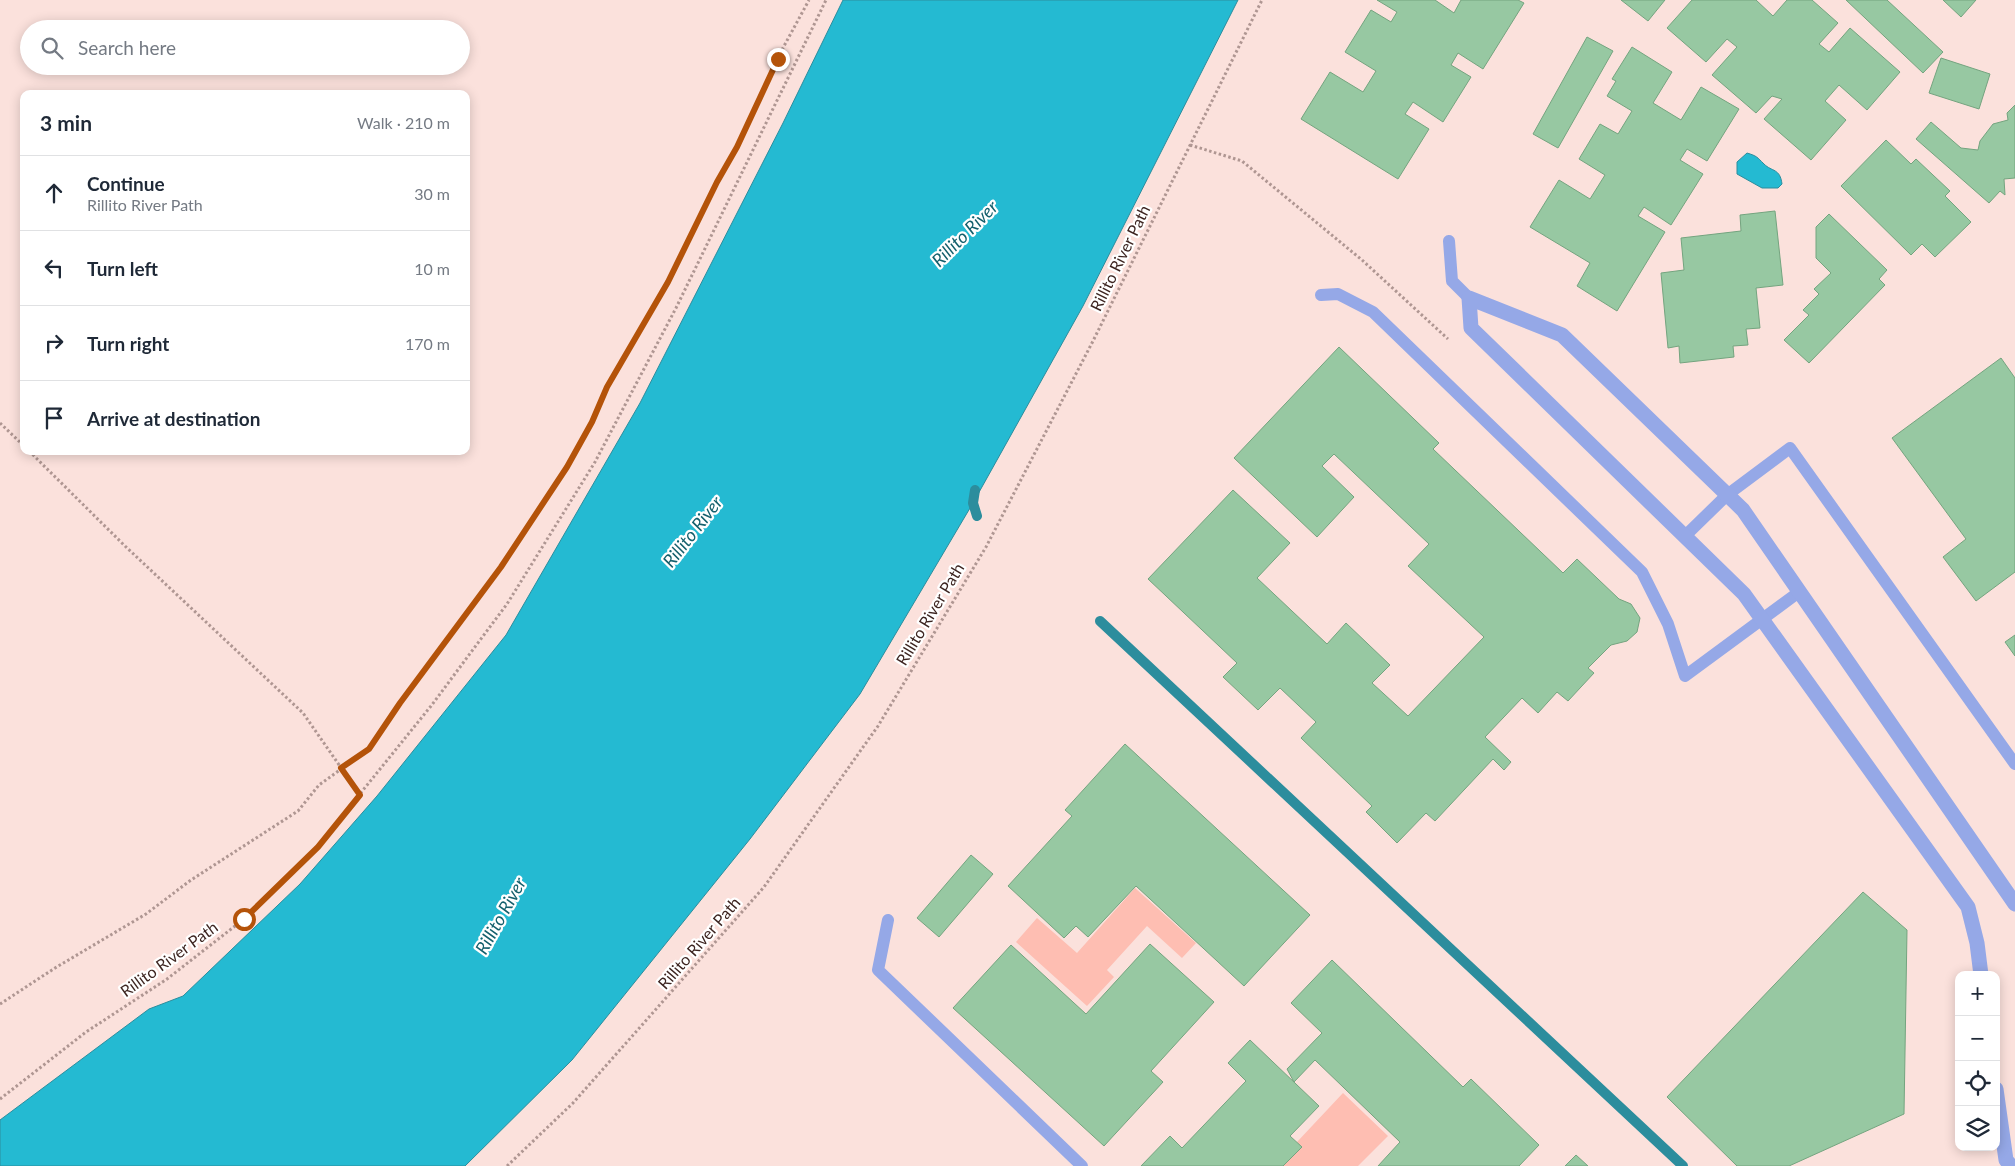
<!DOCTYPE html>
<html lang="en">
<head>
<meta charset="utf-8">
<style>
	:root { --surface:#fff; --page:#f2f2f3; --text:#1f2937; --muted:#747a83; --line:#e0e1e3 }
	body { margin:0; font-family:Lato,sans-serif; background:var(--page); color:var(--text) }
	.controls { position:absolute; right:15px; bottom:15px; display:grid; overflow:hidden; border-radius:10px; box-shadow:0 2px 12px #0003 }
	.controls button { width:45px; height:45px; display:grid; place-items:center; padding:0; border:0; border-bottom:1px solid var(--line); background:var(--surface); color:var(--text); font:25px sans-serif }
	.stop { position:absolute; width:15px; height:15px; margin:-11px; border:4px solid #b45309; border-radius:50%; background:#fff }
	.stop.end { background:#b45309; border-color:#fff; box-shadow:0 1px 5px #0008 }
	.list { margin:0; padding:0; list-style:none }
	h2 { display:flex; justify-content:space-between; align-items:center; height:65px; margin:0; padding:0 20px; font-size:21px }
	h2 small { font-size:16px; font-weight:400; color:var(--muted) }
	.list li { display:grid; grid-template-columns:32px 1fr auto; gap:15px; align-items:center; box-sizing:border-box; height:75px; padding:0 20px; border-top:1px solid var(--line) }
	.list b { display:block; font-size:19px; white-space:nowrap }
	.list p { margin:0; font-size:16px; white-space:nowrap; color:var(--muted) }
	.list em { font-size:16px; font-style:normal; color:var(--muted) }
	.icon { flex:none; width:28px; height:28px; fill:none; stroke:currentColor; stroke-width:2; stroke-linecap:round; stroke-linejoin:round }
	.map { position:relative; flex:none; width:2015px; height:1166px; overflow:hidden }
	.search { position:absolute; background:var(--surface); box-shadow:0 2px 12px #0003; left:20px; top:20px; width:450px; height:55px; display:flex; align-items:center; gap:12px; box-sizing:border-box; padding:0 18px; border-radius:28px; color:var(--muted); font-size:19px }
	.panel { position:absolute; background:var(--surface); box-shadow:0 2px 12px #0003; left:20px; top:90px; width:450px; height:365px; border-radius:10px }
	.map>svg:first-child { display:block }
	.green { fill:#febeb2 }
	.water { fill:#24bad2; stroke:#2c8d9d }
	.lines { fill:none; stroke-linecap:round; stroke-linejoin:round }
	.stream { stroke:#2c8d9d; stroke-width:10 }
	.building { fill:#97c8a2; stroke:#74a47f }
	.path { stroke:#af9692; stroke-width:3; stroke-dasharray:2.5 2.5; stroke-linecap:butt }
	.lane { stroke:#95a8e7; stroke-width:12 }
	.street { stroke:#95a8e7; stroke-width:15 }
	.route { stroke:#b45309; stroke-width:6 }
	.labels { text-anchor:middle; stroke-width:4.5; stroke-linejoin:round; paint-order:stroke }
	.street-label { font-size:16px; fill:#3d2521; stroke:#fff }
	.water-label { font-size:18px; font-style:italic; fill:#14606d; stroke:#fff }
</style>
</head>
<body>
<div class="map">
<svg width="2015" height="1166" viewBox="0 0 2015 1166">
	<rect width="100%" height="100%" fill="#fbe1dc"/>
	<g class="green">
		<polygon points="1135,888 1196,943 1182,958 1147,926 1107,970 1114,977 1087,1006 1016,942 1037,918 1077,953"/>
		<polygon points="1343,1093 1388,1136 1358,1166 1283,1166 1301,1147 1297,1142"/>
	</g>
	<g class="water">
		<polygon points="843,0 1238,0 1083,306 973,503 860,694 750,839 572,1060 465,1166 0,1166 0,1120 149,1009 183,996 300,884 377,796 506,635 640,403 783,123"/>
		<path d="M1747,153C1757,156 1757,157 1764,164C1772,172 1780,168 1782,184L1778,188H1762L1737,174V162Z"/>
	</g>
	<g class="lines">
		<g class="stream">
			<polyline points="975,490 973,503 977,516"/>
			<polyline points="1100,621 1683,1166"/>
		</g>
	</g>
	<g class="building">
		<polygon points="1377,0 1435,0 1454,13 1461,0 1518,0 1524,3 1483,69 1458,53 1451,65 1471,77 1443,122 1413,102 1405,114 1429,129 1398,179 1301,119 1330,72 1363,92 1376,71 1345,52 1371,10 1391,22 1397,12"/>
		<polygon points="1621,0 1665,0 1648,21"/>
		<polygon points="1692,0 1756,0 1773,16 1787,0 1812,0 1838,23 1819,44 1829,52 1850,28 1900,72 1867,110 1839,85 1825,101 1846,120 1811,160 1764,119 1782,99 1772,96 1756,113 1712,75 1737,47 1727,39 1706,62 1667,28"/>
		<polygon points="1846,0 1887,0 1943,52 1923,73"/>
		<polygon points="1943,0 1976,0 1961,17"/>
		<polygon points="1587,37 1613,51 1558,148 1533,134"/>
		<polygon points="1632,47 1672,72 1653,103 1681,120 1701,87 1739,109 1707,161 1687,149 1680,160 1703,174 1671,225 1644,207 1638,216 1665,232 1617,311 1577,286 1590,263 1530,227 1559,180 1590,199 1605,175 1579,159 1600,124 1618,134 1632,111 1607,96 1616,81 1612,79"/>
		<polygon points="1941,58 1990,74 1979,109 1929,93"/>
		<polygon points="2015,105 2015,178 2004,179 2005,195 2000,191 1989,203 1916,139 1931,122 1961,148 1978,150 1980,141 1993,124 2008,120 2007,113"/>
		<polygon points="1886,140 1911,164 1916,159 1950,191 1945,196 1971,222 1935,257 1922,244 1911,255 1841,186"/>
		<polygon points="1775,211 1783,285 1756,288 1760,328 1746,329 1748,345 1733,346 1734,357 1680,363 1679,346 1668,348 1661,273 1684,270 1681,238 1741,231 1740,215"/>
		<polygon points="1829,214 1887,270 1879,279 1885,285 1809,363 1784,340 1809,315 1803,310 1819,294 1814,289 1831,273 1816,258 1816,227"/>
		<polygon points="1339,347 1439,443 1433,449 1563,573 1577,559 1619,599 1631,604 1640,618 1637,632 1627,641 1611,645 1588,668 1594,673 1568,701 1557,692 1538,713 1522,698 1485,737 1511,762 1504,770 1493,759 1435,821 1426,813 1397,843 1366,812 1372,806 1301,738 1316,722 1280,688 1258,710 1223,677 1237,663 1148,579 1233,490 1290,543 1257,578 1327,644 1346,623 1390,665 1372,683 1408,716 1484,637 1408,566 1429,544 1334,454 1322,466 1354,497 1317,537 1234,458"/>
		<polygon points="2001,358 2015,378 2015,572 1976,601 1943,557 1966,539 1892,438"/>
		<polygon points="2015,635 2015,656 2005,642"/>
		<polygon points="1125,744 1310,915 1244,986 1136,886 1088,937 1076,926 1064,938 1008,886 1072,816 1065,810"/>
		<polygon points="971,855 993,874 939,937 917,918"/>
		<polygon points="1863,892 1907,930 1904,1114 1789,1166 1737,1166 1667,1097"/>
		<polygon points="1150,944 1214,1002 1151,1071 1163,1082 1104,1146 953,1008 1011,945 1086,1014"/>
		<polygon points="1332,960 1463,1087 1471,1079 1539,1145 1519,1166 1378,1166 1400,1142 1315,1060 1294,1082 1287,1069 1322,1033 1291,1003"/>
		<polygon points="1250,1040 1319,1106 1290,1136 1302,1147 1283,1166 1141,1166 1170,1136 1182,1148 1246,1081 1228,1063"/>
		<polygon points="1576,1155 1588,1166 1565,1166"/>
	</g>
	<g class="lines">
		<g class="path">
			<polyline points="1190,145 1242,161 1362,260 1448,339"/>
			<polyline points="0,423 24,446"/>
			<polyline points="29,451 125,546 303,713 360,795"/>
			<polyline points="0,1004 55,968 146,914 191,880 298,811 319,785 369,749 400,703 501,567 567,467 592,422 607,387 669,282 717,182 737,147 777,59 809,0"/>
			<polyline points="0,1099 86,1032 167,979 244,919 317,847 431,706 507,604 595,462 676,308 826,0"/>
			<polyline points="507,1166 573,1103 764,887 878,726 986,547 1093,341 1262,0"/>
		</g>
		<g class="lane">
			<polyline points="1449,241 1452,281 1469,298"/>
			<polyline points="1321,295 1338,294 1373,312 1642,572 1668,624 1685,676 1799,592"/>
			<polyline points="1685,536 1727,495 1790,448 2015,764"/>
			<polyline points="888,920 878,970 1082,1166"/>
		</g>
		<g class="street">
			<polyline points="1981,975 1977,943 1968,907 1744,594 1471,328 1469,298 1562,335 1743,510 2015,904"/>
			<polyline points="1996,1089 2006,1160 2011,1166"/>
		</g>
	</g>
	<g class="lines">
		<polyline class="route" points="244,919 318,847 360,795 341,768 369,749 400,703 501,567 567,467 592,422 607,387 668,282 717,182 737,147 778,59"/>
	</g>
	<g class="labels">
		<g class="street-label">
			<text transform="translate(1120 258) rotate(-64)" y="6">Rillito River Path</text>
			<text transform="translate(930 614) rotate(-59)" y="6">Rillito River Path</text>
			<text transform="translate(699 943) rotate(-49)" y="6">Rillito River Path</text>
			<text transform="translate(169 959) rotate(-36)" y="6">Rillito River Path</text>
		</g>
		<g class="water-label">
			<text transform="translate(965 234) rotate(-45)" y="6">Rillito River</text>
			<text transform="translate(693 532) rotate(-52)" y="6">Rillito River</text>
			<text transform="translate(501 916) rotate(-61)" y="6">Rillito River</text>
		</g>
	</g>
</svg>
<div class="controls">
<button>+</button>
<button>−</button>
<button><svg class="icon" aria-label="locate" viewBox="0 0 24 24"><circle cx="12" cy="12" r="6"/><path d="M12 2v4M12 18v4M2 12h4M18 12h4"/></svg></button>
<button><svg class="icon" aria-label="layers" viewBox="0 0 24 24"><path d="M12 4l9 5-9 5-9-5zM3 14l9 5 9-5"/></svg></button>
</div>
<div class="stop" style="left:244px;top:919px"></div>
<div class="stop end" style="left:778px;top:59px"></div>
<div class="search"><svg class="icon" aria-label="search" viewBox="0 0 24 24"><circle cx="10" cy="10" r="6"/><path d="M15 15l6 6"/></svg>Search here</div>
<section class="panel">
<h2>3 min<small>Walk · 210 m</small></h2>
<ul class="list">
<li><svg class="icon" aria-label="ahead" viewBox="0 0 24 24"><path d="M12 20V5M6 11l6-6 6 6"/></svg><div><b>Continue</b><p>Rillito River Path</p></div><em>30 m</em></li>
<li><svg class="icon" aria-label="left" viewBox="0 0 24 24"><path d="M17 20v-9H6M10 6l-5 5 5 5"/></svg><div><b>Turn left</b></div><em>10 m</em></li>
<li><svg class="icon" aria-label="right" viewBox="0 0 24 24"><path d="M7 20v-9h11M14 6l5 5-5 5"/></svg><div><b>Turn right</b></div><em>170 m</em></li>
<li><svg class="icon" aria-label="arrive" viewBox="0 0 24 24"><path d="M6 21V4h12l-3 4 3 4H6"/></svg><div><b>Arrive at destination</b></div></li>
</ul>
</section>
</div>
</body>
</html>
